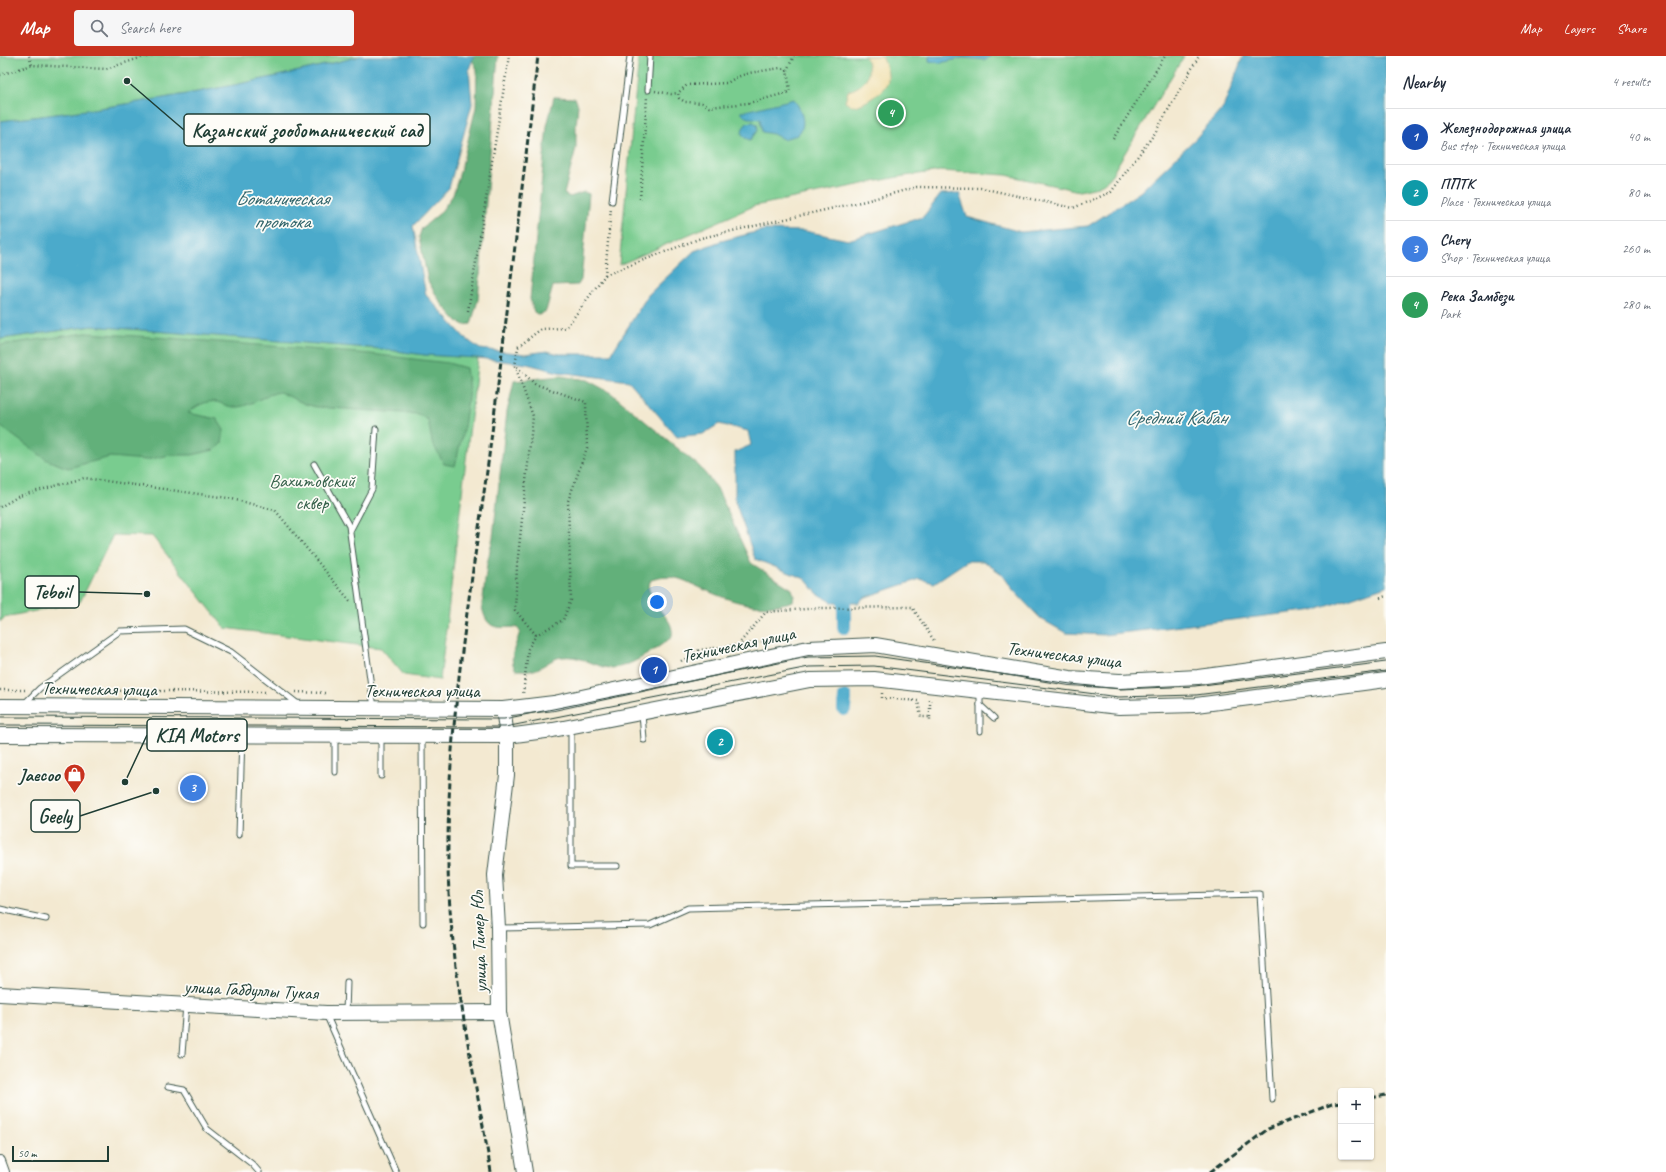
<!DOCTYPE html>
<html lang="en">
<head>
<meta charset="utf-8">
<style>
	:root { --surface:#fff; --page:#f6f6f7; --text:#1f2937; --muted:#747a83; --line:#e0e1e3; --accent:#c8321e }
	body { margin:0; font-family:Caveat,sans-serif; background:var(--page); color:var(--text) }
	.controls { position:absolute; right:12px; bottom:12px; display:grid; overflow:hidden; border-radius:4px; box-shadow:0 1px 3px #0004 }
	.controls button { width:36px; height:36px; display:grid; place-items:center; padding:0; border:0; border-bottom:1px solid var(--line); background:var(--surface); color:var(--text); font:20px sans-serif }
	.scale { position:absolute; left:12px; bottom:10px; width:97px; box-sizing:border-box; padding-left:4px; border:2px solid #1f3d34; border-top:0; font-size:11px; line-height:14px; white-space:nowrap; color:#1f3d34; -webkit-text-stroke:3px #fdfcf7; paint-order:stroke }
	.you { position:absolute; left:657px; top:546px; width:14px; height:14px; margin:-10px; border:3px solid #fff; border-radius:50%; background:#1a73e8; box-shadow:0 0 0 6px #1a73e833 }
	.badge { display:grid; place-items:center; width:26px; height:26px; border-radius:50%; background:var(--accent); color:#fff; font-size:13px; font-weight:700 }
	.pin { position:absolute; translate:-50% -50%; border:2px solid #fff; box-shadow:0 1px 4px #0006 }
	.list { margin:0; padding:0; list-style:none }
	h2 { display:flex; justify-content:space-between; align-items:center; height:52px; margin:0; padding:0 16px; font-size:17px }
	h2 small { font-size:13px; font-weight:400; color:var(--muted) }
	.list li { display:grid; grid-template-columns:26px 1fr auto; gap:12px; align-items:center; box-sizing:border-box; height:56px; padding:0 16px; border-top:1px solid var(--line) }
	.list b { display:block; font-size:15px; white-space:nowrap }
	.list p { margin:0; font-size:13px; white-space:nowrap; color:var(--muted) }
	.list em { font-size:13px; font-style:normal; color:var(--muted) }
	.icon { flex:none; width:22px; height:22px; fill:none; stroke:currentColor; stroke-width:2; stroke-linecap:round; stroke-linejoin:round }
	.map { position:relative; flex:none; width:1386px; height:1116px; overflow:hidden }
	header { display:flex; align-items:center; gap:24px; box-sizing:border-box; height:56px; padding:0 20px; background:var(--accent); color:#fff }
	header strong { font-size:19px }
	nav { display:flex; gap:22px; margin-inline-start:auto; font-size:14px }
	.search { width:280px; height:36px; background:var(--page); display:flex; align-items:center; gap:10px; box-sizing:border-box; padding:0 14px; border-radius:4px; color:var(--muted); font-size:15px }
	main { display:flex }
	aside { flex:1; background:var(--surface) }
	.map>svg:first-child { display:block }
	.green { fill:#79cc8f; stroke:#4c8462 }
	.forest { fill:#62b07a; stroke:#407657 }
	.sand { fill:#eeda9e; stroke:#868c69 }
	.water { fill:#4caacb; stroke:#367480 }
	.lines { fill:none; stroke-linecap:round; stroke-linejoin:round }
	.canal { stroke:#4caacb; stroke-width:14 }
	.lane-casing { stroke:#3f574c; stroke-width:7 }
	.street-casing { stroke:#3f574c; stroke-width:12 }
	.secondary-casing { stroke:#3f574c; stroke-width:16 }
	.path { stroke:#3f574c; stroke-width:2.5; stroke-dasharray:1 3; stroke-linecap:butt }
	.lane { stroke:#fff; stroke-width:5 }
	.street { stroke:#fff; stroke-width:10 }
	.secondary { stroke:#fff; stroke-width:14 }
	.tram { stroke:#1f3d34; stroke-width:1 }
	.rail { stroke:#1f3d34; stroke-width:3; stroke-dasharray:6 3; stroke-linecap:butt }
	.labels { text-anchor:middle; stroke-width:3.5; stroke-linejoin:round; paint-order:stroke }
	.park-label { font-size:19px; fill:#36614b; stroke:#fdfcf7 }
	.street-label { font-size:19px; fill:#1f3d34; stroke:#fdfcf7 }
	.poi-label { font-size:19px; font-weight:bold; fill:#1f3d34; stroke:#fdfcf7; text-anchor:end }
	.water-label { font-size:20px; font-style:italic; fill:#2f6369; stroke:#fdfcf7 }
	.leader { fill:none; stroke:#1f3d34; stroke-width:1.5 }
	.callout-dot { fill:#1f3d34; stroke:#fdfcf7; stroke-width:1.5 }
	.callout { fill:#fdfcf7; stroke:#1f3d34; stroke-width:1.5 }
	.callout-label { font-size:20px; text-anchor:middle; font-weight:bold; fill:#1f3d34 }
</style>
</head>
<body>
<header>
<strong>Map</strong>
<div class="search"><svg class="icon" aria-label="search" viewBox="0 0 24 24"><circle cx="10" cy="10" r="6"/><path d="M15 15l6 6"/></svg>Search here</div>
<nav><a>Map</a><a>Layers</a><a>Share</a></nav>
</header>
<main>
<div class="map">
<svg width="1386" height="1116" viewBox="0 0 1386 1116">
	<rect width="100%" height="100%" fill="#fdfcf7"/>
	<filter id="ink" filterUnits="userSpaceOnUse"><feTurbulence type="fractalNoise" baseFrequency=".025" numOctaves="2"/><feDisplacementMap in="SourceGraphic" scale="8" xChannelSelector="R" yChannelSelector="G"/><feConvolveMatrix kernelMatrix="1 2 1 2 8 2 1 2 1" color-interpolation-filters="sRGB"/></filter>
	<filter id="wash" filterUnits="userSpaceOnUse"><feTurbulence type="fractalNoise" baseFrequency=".012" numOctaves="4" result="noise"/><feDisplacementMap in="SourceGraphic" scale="16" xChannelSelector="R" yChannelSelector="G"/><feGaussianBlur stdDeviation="0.9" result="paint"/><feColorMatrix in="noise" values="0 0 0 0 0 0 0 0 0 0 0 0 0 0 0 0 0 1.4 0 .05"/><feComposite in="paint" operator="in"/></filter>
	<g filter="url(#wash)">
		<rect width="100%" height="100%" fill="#f3e9d1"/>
		<g class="green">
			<path d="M0,0H361C242,31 122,51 0,65Z"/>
			<polygon points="639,0 1184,0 1109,123 1098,131 1079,135 1006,119 940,115 898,121 754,150 619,209"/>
			<polygon points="92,270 382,293 425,299 478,302 440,624 404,619 381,592 225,572 152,480 113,479 80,546 5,561 0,566 0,283"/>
		</g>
		<g class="forest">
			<polygon points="470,0 498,0 478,244 471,268 464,269 457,265 441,247 428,225 419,181 422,172 440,157 453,139 462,109 476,51 477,13"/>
			<polygon points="554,41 575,42 578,49 576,70 576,92 564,138 570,141 584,136 589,138 581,224 578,229 553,230 546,255 539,259 534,256 530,243 547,70"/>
			<path d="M86,277L168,282L370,298L448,307L466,312L469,334L464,371L455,410L444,408L432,386L428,364L418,358L316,351L305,348L280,336C265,338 253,349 238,351C230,352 224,348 217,346C206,344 196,350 188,357L217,363L224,374L222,387L214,394L192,399H170L146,404L110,401L68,412L47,404L0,370V289Z"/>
			<path d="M560,320L587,324L611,337L699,410L717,432L751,507L792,533L794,539L793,545C762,556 732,546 703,533C683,524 674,517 651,524L648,531C650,537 652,543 655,548C663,560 674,565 672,581C656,593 624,617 604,611C589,607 578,599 562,601C552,602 544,611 534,614C529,615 522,614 516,614C507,602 517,588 520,575L516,571C496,572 487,574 482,551L487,508L493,481L507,356L514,325Z"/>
		</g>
		<path class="sand" d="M865,0H882C885,7 889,16 888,24C887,34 864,49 854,50C851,50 848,48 845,46L848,35C866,30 873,18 865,0Z"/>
		<g class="water">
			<path d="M361,0H474L469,13L472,48L449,132L413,170L426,239L465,282L480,293L526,298L547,295L559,298H611L648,239L694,195L721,185L764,174L805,175L848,184L923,161L941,138L959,137L967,161L1021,176L1088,170L1140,136L1196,82L1223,52L1243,0H1386V530L1316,554L1104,579L1066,577L1041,563L1014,535L1002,518L983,505H967L934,527L920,523L863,542L859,547H834L818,538L805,523L755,503L735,445V396L751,389L748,375L719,368L703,378L677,381L629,325L558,316L527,308L478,302L425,299L382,293L92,270L0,283V65C122,51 242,31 361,0Z"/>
			<polygon points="929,0 991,0 986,4 963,2 940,7 929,5"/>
			<path d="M794,43C800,52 809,69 797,79C793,81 789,80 785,84L773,78L762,76L760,63C751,61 747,65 741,56Z"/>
			<polygon points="753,66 757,68 758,74 750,84 745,82 742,78 743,72 747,67"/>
		</g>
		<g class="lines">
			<g class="canal">
				<polyline points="844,547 844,571"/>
				<polyline points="844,653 845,641"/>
			</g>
		</g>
	</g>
	<g filter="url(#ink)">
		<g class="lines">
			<defs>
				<g id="lane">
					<polyline points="648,34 650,0"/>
					<polyline points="612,145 630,0"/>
					<polyline points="314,408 349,470 374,652"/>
					<polyline points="350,475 372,433 376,373"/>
					<polyline points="25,647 40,632 120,575 184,573 231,596 298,648"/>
					<polyline points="980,649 994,662"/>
					<polyline points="642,657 644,684"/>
					<polyline points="571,671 571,810 617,810"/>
					<polyline points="980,675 980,636"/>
					<polyline points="381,681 381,720"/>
					<polyline points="422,682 423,867"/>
					<polyline points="335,716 335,681"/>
					<polyline points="239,779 242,680"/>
					<polyline points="0,853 46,863"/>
					<polyline points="499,872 650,869 688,852 1260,838 1272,1043"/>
					<polyline points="346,957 347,926"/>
					<polyline points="326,958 396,1116"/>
					<polyline points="182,998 186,949"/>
					<polyline points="168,1031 184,1034 207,1073 252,1108 259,1116"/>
				</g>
				<polyline id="street" points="0,1105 4,1116"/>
				<g id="secondary">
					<polyline points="0,650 503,653 554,647 808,592 875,589 1070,622 1120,625 1198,621 1386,596"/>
					<polyline points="503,653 507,680 507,719 495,819 498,872 499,956 525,1116"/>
					<polyline points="0,679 507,680 553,674 810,624 874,623 1119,651 1196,649 1386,624"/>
					<polyline points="0,938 326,957 499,956"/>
				</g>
			</defs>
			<use href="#lane" class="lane-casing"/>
			<use href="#street" class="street-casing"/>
			<use href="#secondary" class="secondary-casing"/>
			<g class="path">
				<polyline points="29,0 32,9 106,13 146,0"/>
				<polyline points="147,1 153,0"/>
				<polyline points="787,14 780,12 749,17 737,21 727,27 687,29 678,37 679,42 685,46 702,47 709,51 749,47 786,37 790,35 787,14 794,0"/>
				<polyline points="0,19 32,9"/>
				<polyline points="655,35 671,38 678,37"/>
				<polyline points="1113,83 1165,0"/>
				<polyline points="640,143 647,41"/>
				<polyline points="605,219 701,182 865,145 917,131 981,132 1073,152 1111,136 1155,77 1199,0"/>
				<polyline points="468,255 509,0"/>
				<polyline points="517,311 535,328 586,346 587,392 568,445 571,544 563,564 536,579 528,593 523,639"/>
				<polyline points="0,451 19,440 84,422 228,442 275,454 350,545"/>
				<polyline points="1380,542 1386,540"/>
				<polyline points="536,579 515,554 517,510 533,360 515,310 518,291 541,273 566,272 605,219 611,152"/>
				<polyline points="738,589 766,556 820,552 912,551 935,586"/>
				<polyline points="681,605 699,594 783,583"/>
				<polyline points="0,634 25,634"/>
				<polyline points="52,634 267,636"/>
				<polyline points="296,636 325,637"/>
				<polyline points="882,637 882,642 918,645 921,661 930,661 930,665"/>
				<polyline points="930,661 930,642"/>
			</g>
			<use href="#lane" class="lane"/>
			<use href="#street" class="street"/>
			<use href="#secondary" class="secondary"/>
			<g class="tram">
				<polyline points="0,661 504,663 808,601 875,600 1071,628 1120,633 1195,630 1386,606"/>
				<polyline points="0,669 505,671 809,611 874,610 1119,641 1196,639 1386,615"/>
			</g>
			<g class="rail">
				<polyline points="1371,1042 1386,1039"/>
				<path d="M491,1116C473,1007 446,897 448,786C449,661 470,538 487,415C505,277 521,138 538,0"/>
				<polyline points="1210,1116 1268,1073 1332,1048 1341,1047"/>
			</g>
		</g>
	</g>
	<defs>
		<symbol id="shop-pin" viewBox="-11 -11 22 30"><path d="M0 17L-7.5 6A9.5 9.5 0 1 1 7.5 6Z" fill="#c8321e" stroke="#fdfcf7"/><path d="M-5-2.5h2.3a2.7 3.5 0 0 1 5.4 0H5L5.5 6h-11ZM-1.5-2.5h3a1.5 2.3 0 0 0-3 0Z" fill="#fff"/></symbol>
	</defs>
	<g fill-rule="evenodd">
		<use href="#shop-pin" x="62" y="706" width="25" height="34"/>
	</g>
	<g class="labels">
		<g class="park-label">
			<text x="312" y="431">Вахитовский<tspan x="312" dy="22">сквер</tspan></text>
		</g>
		<g class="street-label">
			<text transform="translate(738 588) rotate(-12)" y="7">Техническая улица</text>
			<text transform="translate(1064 598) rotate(7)" y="7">Техническая улица</text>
			<text transform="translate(99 632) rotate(1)" y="7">Техническая улица</text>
			<text x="422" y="641">Техническая улица</text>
			<text transform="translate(478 886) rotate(-92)" y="7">улица Тимер Юл</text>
			<text transform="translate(251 933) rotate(3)" y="7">улица Габдуллы Тукая</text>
		</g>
		<g class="poi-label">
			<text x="60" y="725">Jaecoo</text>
		</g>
		<g class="water-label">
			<text x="282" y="149">Ботаническая<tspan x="282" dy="23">протока</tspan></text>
			<text x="1176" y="368">Средний Кабан</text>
		</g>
	</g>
	<path class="leader" d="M127 25L184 74M147 538L79 536M125 726L147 679M156 735L80 760"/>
	<g class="callout-dot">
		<circle cx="127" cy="25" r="4"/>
		<circle cx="147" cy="538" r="4"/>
		<circle cx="125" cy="726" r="4"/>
		<circle cx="156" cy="735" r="4"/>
	</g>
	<g class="callout">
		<rect x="184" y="58" width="246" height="32" rx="4"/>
		<rect x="25" y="520" width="54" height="32" rx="4"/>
		<rect x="147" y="663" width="100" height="32" rx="4"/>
		<rect x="31" y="744" width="49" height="32" rx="4"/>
	</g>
	<g class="callout-label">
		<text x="307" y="81">Казанский зооботанический сад</text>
		<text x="52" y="543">Teboil</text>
		<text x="197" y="686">KIA Motors</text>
		<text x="55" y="767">Geely</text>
	</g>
</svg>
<div class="controls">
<button>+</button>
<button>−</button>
</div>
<div class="scale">50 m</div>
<div class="you"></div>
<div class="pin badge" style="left:654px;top:614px;background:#1a4fb4">1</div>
<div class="pin badge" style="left:720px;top:686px;background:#0f9aa8">2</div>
<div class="pin badge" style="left:193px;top:732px;background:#3f7fe0">3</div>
<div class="pin badge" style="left:891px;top:57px;background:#2e9e5b">4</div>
</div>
<aside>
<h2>Nearby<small>4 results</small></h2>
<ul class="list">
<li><span class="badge" style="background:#1a4fb4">1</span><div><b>Железнодорожная улица</b><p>Bus stop · Техническая улица</p></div><em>40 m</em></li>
<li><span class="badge" style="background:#0f9aa8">2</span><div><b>ППТК</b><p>Place · Техническая улица</p></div><em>80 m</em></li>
<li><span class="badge" style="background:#3f7fe0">3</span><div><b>Chery</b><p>Shop · Техническая улица</p></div><em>260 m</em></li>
<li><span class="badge" style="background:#2e9e5b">4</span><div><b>Река Замбези</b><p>Park</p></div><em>280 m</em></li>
</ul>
</aside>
</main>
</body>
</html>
